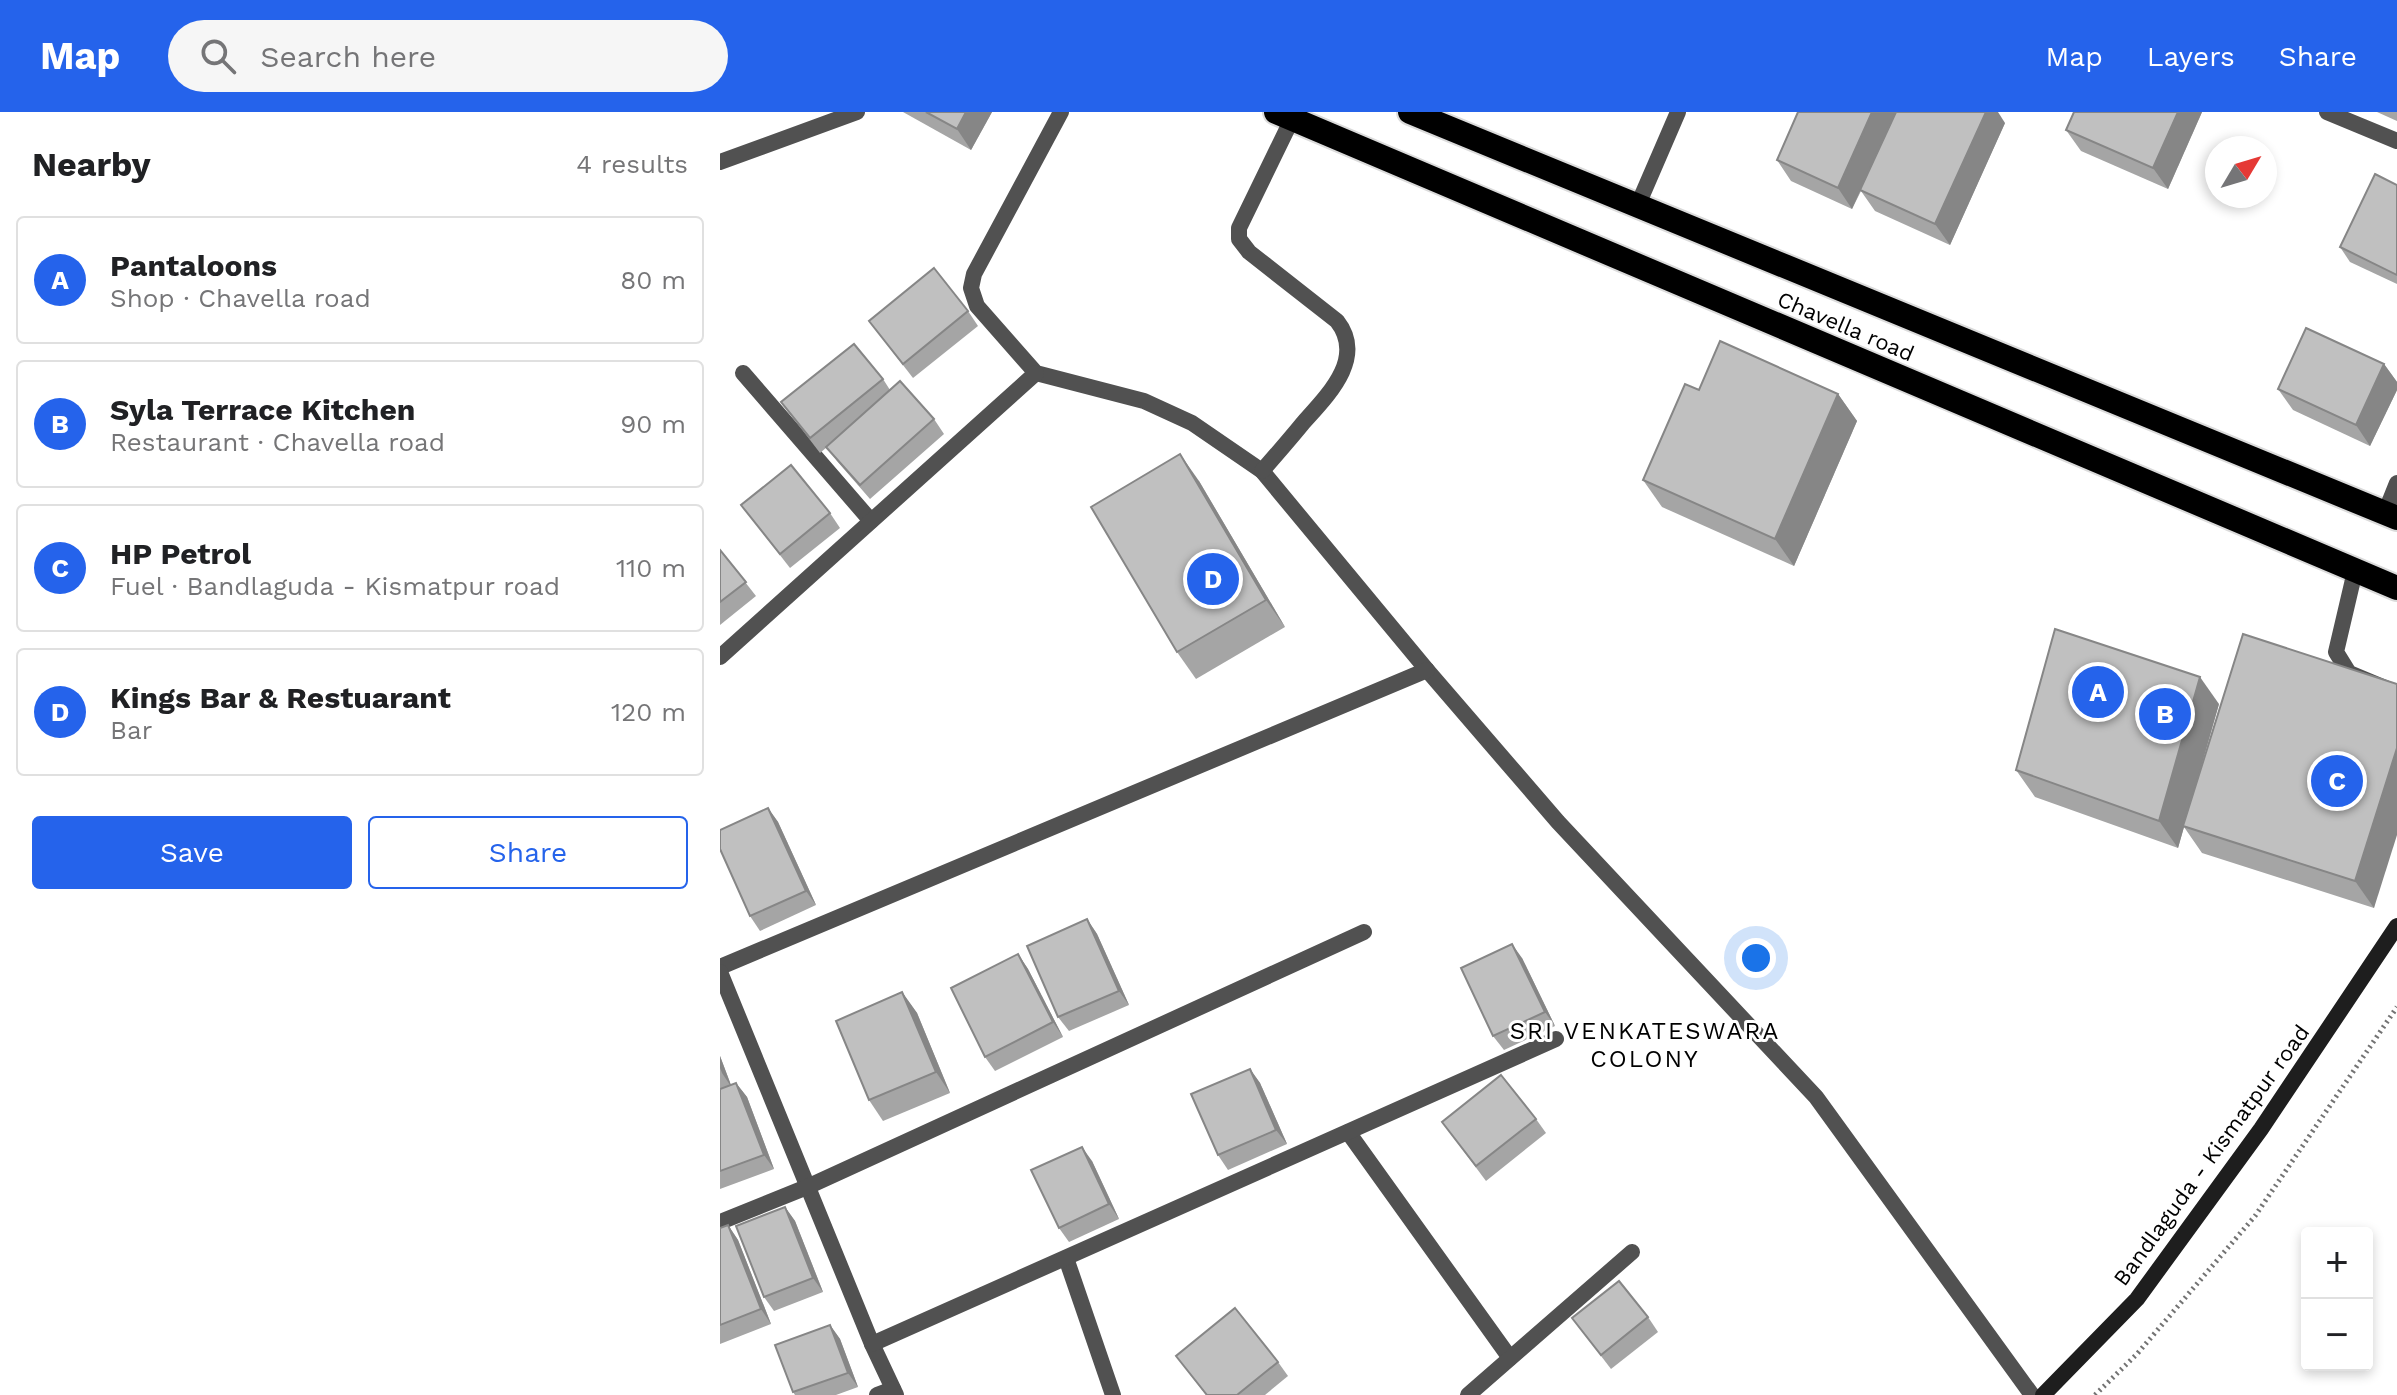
<!DOCTYPE html>
<html lang="en">
<head>
<meta charset="utf-8">
<style>
	:root { --surface:#fff; --page:#f6f6f6; --text:#202124; --muted:#757577; --line:#e0e0e0; --accent:#2563eb }
	body { margin:0; font-family:"Work Sans",sans-serif; background:var(--page); color:var(--text) }
	.controls { position:absolute; right:24px; bottom:24px; display:grid; overflow:hidden; border-radius:8px; box-shadow:0 4px 12px #0003 }
	.controls button { width:72px; height:72px; display:grid; place-items:center; padding:0; border:0; border-bottom:2px solid var(--line); background:var(--surface); color:var(--text); font:40px sans-serif }
	.compass { position:absolute; left:1485px; top:24px; width:72px; height:72px; border-radius:50%; background:var(--surface); box-shadow:0 4px 12px #0003; rotate:52deg }
	.you { position:absolute; left:1036px; top:846px; width:28px; height:28px; margin:-20px; border:6px solid #fff; border-radius:50%; background:#1a73e8; box-shadow:0 0 0 12px #1a73e833 }
	.badge { display:grid; place-items:center; width:52px; height:52px; border-radius:50%; background:var(--accent); color:#fff; font-size:26px; font-weight:700 }
	.pin { position:absolute; translate:-50% -50%; border:4px solid #fff; box-shadow:0 2px 8px #0006 }
	.list { margin:0; padding:0; list-style:none }
	h2 { display:flex; justify-content:space-between; align-items:center; height:104px; margin:0; padding:0 32px; font-size:34px }
	h2 small { font-size:26px; font-weight:400; color:var(--muted) }
	.list li { display:grid; grid-template-columns:52px 1fr auto; gap:24px; align-items:center; box-sizing:border-box; height:128px; margin:0 16px 16px; padding:0 16px; border:2px solid var(--line); border-radius:8px }
	.list b { display:block; font-size:30px; white-space:nowrap }
	.list p { margin:0; font-size:26px; white-space:nowrap; color:var(--muted) }
	.list em { font-size:26px; font-style:normal; color:var(--muted) }
	.actions { display:flex; gap:16px; padding:24px 32px }
	.actions a { flex:1; padding:18px 0; border:2px solid var(--accent); border-radius:8px; text-align:center; font-size:28px; color:var(--accent) }
	.actions .main { background:var(--accent); color:#fff }
	.icon { flex:none; width:44px; height:44px; fill:none; stroke:currentColor; stroke-width:2; stroke-linecap:round; stroke-linejoin:round }
	.map { position:relative; flex:none; width:1677px; height:1283px; overflow:hidden }
	header { display:flex; align-items:center; gap:48px; box-sizing:border-box; height:112px; padding:0 40px; background:var(--accent); color:#fff }
	header strong { font-size:38px }
	nav { display:flex; gap:44px; margin-inline-start:auto; font-size:28px }
	.search { width:560px; height:72px; background:var(--page); display:flex; align-items:center; gap:20px; box-sizing:border-box; padding:0 28px; border-radius:44px; color:var(--muted); font-size:30px }
	main { display:flex }
	aside { flex:1; background:var(--surface) }
	.map>svg:first-child { display:block }
	.lines { fill:none; stroke-linecap:round; stroke-linejoin:round }
	.highway-casing { stroke:#dbdbdb; stroke-width:28 }
	.path { stroke:#737373; stroke-width:5; stroke-dasharray:2 4; stroke-linecap:butt }
	.lane { stroke:#515151; stroke-width:16 }
	.street { stroke:#515151; stroke-width:16 }
	.secondary { stroke:#1e1e1e; stroke-width:16 }
	.highway { stroke:#000; stroke-width:24 }
	.wall { fill:#a5a5a5 }
	.shaded-wall { fill:#868686 }
	.building { fill:#c0c0c0; stroke:#868686; stroke-width:2 }
	.labels { text-anchor:middle; stroke-width:6; stroke-linejoin:round; paint-order:stroke }
	.street-label { font-size:22px; fill:#000; stroke:#fff }
	.neighbourhood-label { font-size:24px; letter-spacing:2px; fill:#000; stroke:#fff }
</style>
</head>
<body>
<header>
<strong>Map</strong>
<div class="search"><svg class="icon" aria-label="search" viewBox="0 0 24 24"><circle cx="10" cy="10" r="6"/><path d="M15 15l6 6"/></svg>Search here</div>
<nav><a>Map</a><a>Layers</a><a>Share</a></nav>
</header>
<main>
<aside>
<h2>Nearby<small>4 results</small></h2>
<ul class="list">
<li><span class="badge">A</span><div><b>Pantaloons</b><p>Shop · Chavella road</p></div><em>80 m</em></li>
<li><span class="badge">B</span><div><b>Syla Terrace Kitchen</b><p>Restaurant · Chavella road</p></div><em>90 m</em></li>
<li><span class="badge">C</span><div><b>HP Petrol</b><p>Fuel · Bandlaguda - Kismatpur road</p></div><em>110 m</em></li>
<li><span class="badge">D</span><div><b>Kings Bar &amp; Restuarant</b><p>Bar</p></div><em>120 m</em></li>
</ul>
<div class="actions"><a class="main">Save</a><a>Share</a></div>
</aside>
<div class="map">
<svg width="1677" height="1283" viewBox="0 0 1677 1283">
	<rect width="100%" height="100%" fill="#fff"/>
	<g class="lines">
		<defs>
			<g id="highway">
				<polyline points="556,0 1677,476"/>
				<polyline points="690,0 1677,406"/>
			</g>
		</defs>
		<use href="#highway" class="highway-casing"/>
		<polyline class="path" points="1375,1283 1417,1242 1535,1104 1677,895"/>
		<polyline class="lane" points="1635,459 1616,540 1629,561 1677,581"/>
		<g class="street">
			<polyline points="341,0 254,162 251,176 257,194 316,261 424,289 472,311 542,359 707,558 838,710 1096,985 1312,1283"/>
			<polyline points="1607,0 1677,29"/>
			<polyline points="0,50 137,0"/>
			<polyline points="917,95 958,0"/>
			<polyline points="23,261 151,409"/>
			<path d="M542,359C556,343 570,327 583,311C608,283 646,246 617,209L529,140L519,127V116L572,7"/>
			<polyline points="1665,401 1677,371"/>
			<polyline points="0,545 316,261"/>
			<polyline points="0,855 707,558"/>
			<polyline points="0,860 152,1232 176,1283"/>
			<polyline points="628,1020 790,1246"/>
			<polyline points="0,1110 87,1075 644,820"/>
			<polyline points="346,1146 393,1283"/>
			<polyline points="152,1232 836,927"/>
			<polyline points="157,1283 173,1277"/>
			<polyline points="748,1283 912,1140"/>
		</g>
		<polyline class="secondary" points="1323,1283 1417,1187 1541,1017 1677,814"/>
		<use href="#highway" class="highway"/>
	</g>
	<g class="wall">
		<polygon points="183,0 272,0 251,38"/>
		<polygon points="1354,0 1482,0 1448,77 1361,39 1346,18"/>
		<polygon points="1657,0 1677,0 1677,9"/>
		<polygon points="1285,11 1230,133 1155,99 1141,79 1132,97 1071,69 1057,48"/>
		<polygon points="1677,73 1677,172 1630,150 1620,135"/>
		<polygon points="248,199 258,214 193,266 149,209"/>
		<polygon points="1664,252 1677,270 1677,278 1650,334 1573,298 1558,277"/>
		<polygon points="163,267 170,278 214,307 224,322 150,387 117,349 107,335 100,341 61,290"/>
		<polygon points="979,278 1118,282 1137,309 1074,454 942,395 923,368"/>
		<polygon points="479,369 565,515 476,567 457,540"/>
		<polygon points="21,393 110,401 120,416 70,456"/>
		<polygon points="0,438 36,484 0,513"/>
		<polygon points="1677,572 1654,796 1482,741 1464,715 1458,736 1315,685 1296,658 1499,592 1471,689"/>
		<polygon points="48,696 58,710 96,793 40,819 30,804"/>
		<polygon points="367,807 377,822 409,893 349,919 338,905"/>
		<polygon points="298,842 308,857 343,925 275,959 265,945"/>
		<polygon points="802,846 835,914 784,938 773,924"/>
		<polygon points="182,880 197,901 230,981 163,1009 149,988"/>
		<polygon points="0,944 11,973 16,971 27,985 54,1057 0,1077"/>
		<polygon points="530,957 540,971 567,1032 508,1058 498,1043"/>
		<polygon points="816,1007 826,1021 766,1069 722,1010"/>
		<polygon points="372,1049 399,1107 349,1130 339,1116"/>
		<polygon points="65,1095 75,1109 103,1180 54,1199 44,1185"/>
		<polygon points="8,1113 18,1128 51,1212 0,1232 0,1116"/>
		<polygon points="928,1205 938,1220 891,1257 852,1206"/>
		<polygon points="110,1213 120,1227 138,1275 116,1283 75,1283 73,1280"/>
		<polygon points="456,1244 558,1250 568,1264 545,1283 486,1283"/>
	</g>
	<g class="shaded-wall">
		<polygon points="246,0 272,0 251,38 237,17"/>
		<polygon points="1152,0 1176,0 1132,97 1118,76"/>
		<polygon points="1266,0 1278,0 1285,11 1230,133 1215,112"/>
		<polygon points="1458,0 1482,0 1448,77 1433,56"/>
		<polygon points="1664,252 1677,270 1677,278 1650,334 1636,313"/>
		<polygon points="1118,282 1137,309 1074,454 1055,427"/>
		<polygon points="460,342 479,369 565,515 546,488"/>
		<polygon points="1480,565 1499,592 1458,736 1439,709"/>
		<polygon points="1677,636 1677,723 1654,796 1635,769"/>
		<polygon points="48,696 58,710 96,793 86,779"/>
		<polygon points="367,807 377,822 409,893 399,879"/>
		<polygon points="792,832 802,846 835,914 825,900"/>
		<polygon points="298,842 308,857 343,925 333,910"/>
		<polygon points="182,880 197,901 230,981 216,960"/>
		<polygon points="0,944 12,976 2,961 0,956"/>
		<polygon points="530,957 540,971 567,1032 556,1018"/>
		<polygon points="16,971 27,985 54,1057 44,1043"/>
		<polygon points="362,1035 372,1049 399,1107 389,1092"/>
		<polygon points="65,1095 75,1109 103,1180 93,1166"/>
		<polygon points="8,1113 18,1128 51,1212 41,1197"/>
		<polygon points="110,1213 120,1227 138,1275 128,1261"/>
	</g>
	<g class="building">
		<polygon points="206,0 246,0 237,17"/>
		<polygon points="1078,0 1152,0 1118,76 1057,48"/>
		<polygon points="1176,0 1266,0 1215,112 1140,78"/>
		<polygon points="1354,0 1458,0 1433,56 1346,18"/>
		<polygon points="1655,62 1677,73 1677,163 1620,135"/>
		<polygon points="214,156 248,199 183,252 149,209"/>
		<polygon points="1586,216 1664,252 1636,313 1558,277"/>
		<polygon points="1000,229 1118,282 1055,427 923,368 965,272 979,278"/>
		<polygon points="134,232 163,267 90,326 61,290"/>
		<polygon points="180,269 214,307 140,373 106,335"/>
		<polygon points="460,342 546,488 457,540 371,395"/>
		<polygon points="71,353 110,401 60,442 21,393"/>
		<polygon points="0,438 26,470 0,490"/>
		<polygon points="1335,517 1480,565 1439,709 1296,658"/>
		<polygon points="1523,522 1677,572 1677,636 1635,769 1463,714"/>
		<polygon points="48,696 86,779 30,804 0,737 0,718"/>
		<polygon points="367,807 399,879 338,905 307,834"/>
		<polygon points="792,832 825,900 773,924 741,856"/>
		<polygon points="298,842 333,910 265,945 231,876"/>
		<polygon points="182,880 216,960 149,988 116,909"/>
		<polygon points="530,957 556,1018 498,1043 471,982"/>
		<polygon points="781,963 816,1007 756,1054 722,1010"/>
		<polygon points="16,971 44,1043 0,1059 0,977"/>
		<polygon points="362,1035 389,1092 339,1116 311,1058"/>
		<polygon points="65,1095 93,1166 44,1185 16,1114"/>
		<polygon points="8,1113 41,1197 0,1213 0,1116"/>
		<polygon points="899,1169 928,1205 881,1243 852,1206"/>
		<polygon points="515,1196 558,1250 517,1283 487,1283 456,1244"/>
		<polygon points="110,1213 128,1261 73,1280 55,1233"/>
	</g>
	<g class="labels">
		<g class="street-label">
			<text transform="translate(1126 214) rotate(23)" y="8">Chavella road</text>
			<text transform="translate(1491 1043) rotate(-54)" y="8">Bandlaguda - Kismatpur road</text>
		</g>
		<g class="neighbourhood-label">
			<text x="925" y="927">SRI VENKATESWARA<tspan x="925" dy="28">COLONY</tspan></text>
		</g>
	</g>
</svg>
<div class="controls">
<button>+</button>
<button>−</button>
</div>
<svg class="compass" viewBox="-18 -18 36 36"><path d="M0-13l5 13h-10z" fill="#e53935"/><path d="M0 13l5-13h-10z" fill="#757577"/></svg>
<div class="you"></div>
<div class="pin badge" style="left:1378px;top:580px">A</div>
<div class="pin badge" style="left:1445px;top:602px">B</div>
<div class="pin badge" style="left:1617px;top:669px">C</div>
<div class="pin badge" style="left:493px;top:467px">D</div>
</div>
</main>
</body>
</html>
